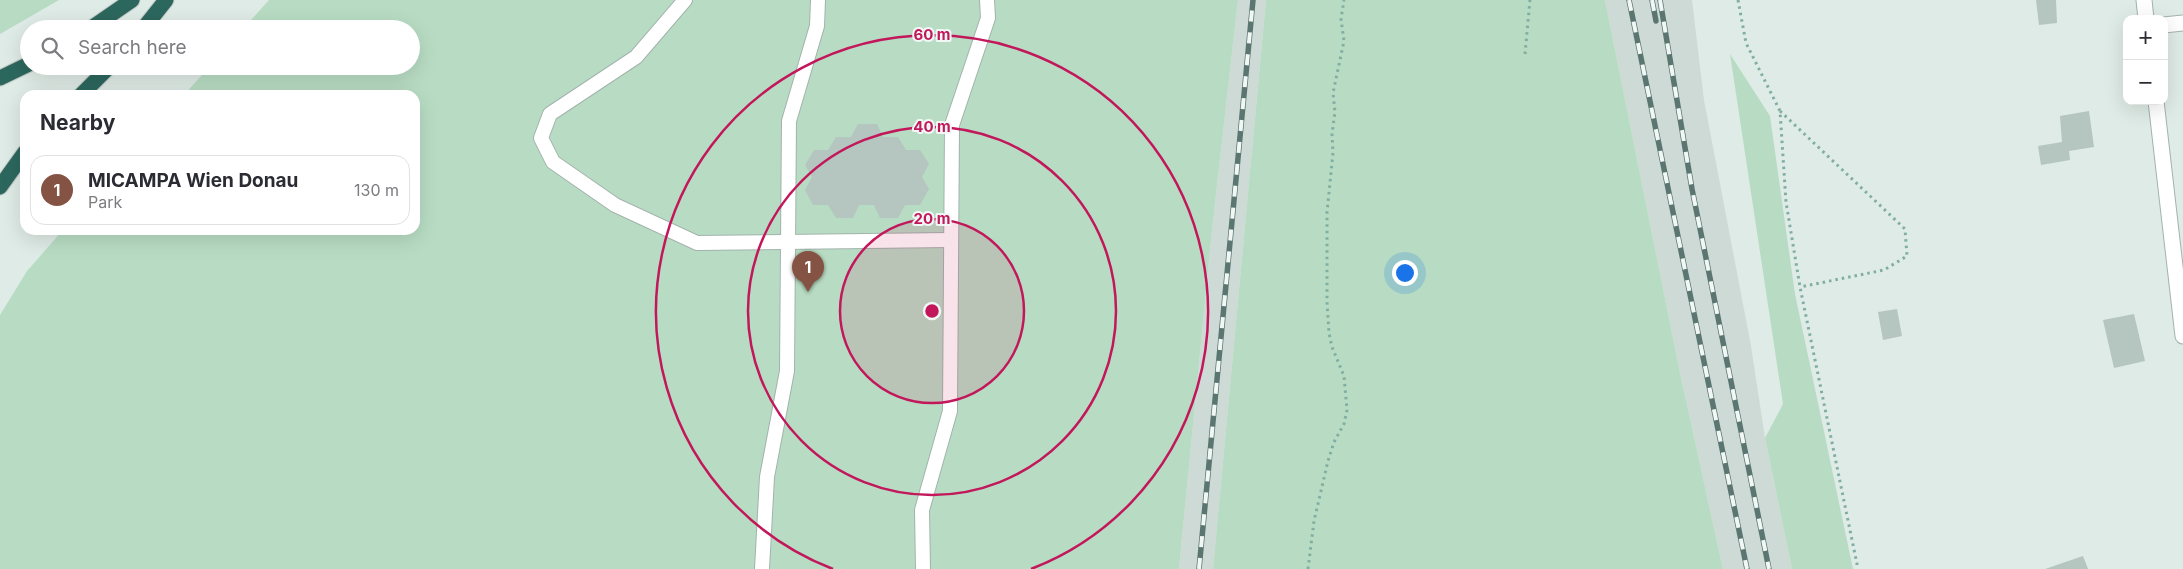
<!DOCTYPE html>
<html lang="en">
<head>
<meta charset="utf-8">
<style>
	:root { --surface:#fff; --page:#f2f2f3; --text:#2b2b33; --muted:#7c7c81; --line:#e1e1e2; --accent:#855343 }
	body { margin:0; font-family:Inter,sans-serif; background:var(--page); color:var(--text) }
	.controls { position:absolute; right:15px; top:15px; display:grid; overflow:hidden; border-radius:10px; box-shadow:0 5px 20px #0002 }
	.controls button { width:45px; height:45px; display:grid; place-items:center; padding:0; border:0; border-bottom:1px solid var(--line); background:var(--surface); color:var(--text); font:25px sans-serif }
	.you { position:absolute; left:1404px; top:272px; width:18px; height:18px; margin:-12px; border:4px solid #fff; border-radius:50%; background:#1a73e8; box-shadow:0 0 0 8px #1a73e833 }
	.badge { display:grid; place-items:center; width:32px; height:32px; border-radius:50%; background:var(--accent); color:#fff; font-size:16px; font-weight:700 }
	.pin { position:absolute; translate:-50% -41px; filter:drop-shadow(0 1px 2px #0008) }
	.pin::after { content:''; position:absolute; top:26px; width:18px; height:15px; background:inherit; clip-path:polygon(0 0,100% 0,50% 100%) }
	.list { margin:0; padding:0; list-style:none }
	h2 { display:flex; justify-content:space-between; align-items:center; height:65px; margin:0; padding:0 20px; font-size:21px }
	h2 small { font-size:16px; font-weight:400; color:var(--muted) }
	.list li { display:grid; grid-template-columns:32px 1fr auto; gap:15px; align-items:center; box-sizing:border-box; height:70px; margin:0 10px 10px; padding:0 10px; border:1px solid var(--line); border-radius:15px }
	.list b { display:block; font-size:19px; white-space:nowrap }
	.list p { margin:0; font-size:16px; white-space:nowrap; color:var(--muted) }
	.list em { font-size:16px; font-style:normal; color:var(--muted) }
	.icon { flex:none; width:28px; height:28px; fill:none; stroke:currentColor; stroke-width:2; stroke-linecap:round; stroke-linejoin:round }
	.map { position:relative; flex:none; width:2183px; height:569px; overflow:hidden }
	.search { position:absolute; background:var(--surface); box-shadow:0 5px 20px #0002; left:20px; top:20px; width:400px; height:55px; display:flex; align-items:center; gap:12px; box-sizing:border-box; padding:0 18px; border-radius:28px; color:var(--muted); font-size:19px }
	.panel { position:absolute; background:var(--surface); box-shadow:0 5px 20px #0002; left:20px; top:90px; width:400px; height:145px; border-radius:15px }
	.map>svg:first-child { display:block }
	.built { fill:#cedad5 }
	.green { fill:#b8dcc3 }
	.building { fill:#b5c5bf }
	.lines { fill:none; stroke-linecap:round; stroke-linejoin:round }
	.service-casing { stroke:#a2b3ad; stroke-width:16 }
	.minor-casing { stroke:#a2b3ad; stroke-width:17 }
	.motorway-casing { stroke:#c1c8c6; stroke-width:17 }
	.path { stroke:#80aea2; stroke-width:3; stroke-dasharray:2.5 4; stroke-linecap:butt }
	.service { stroke:#fff; stroke-width:14 }
	.minor { stroke:#fff; stroke-width:15 }
	.motorway { stroke:#2c675d; stroke-width:15 }
	.rail-casing { stroke:#5b7670; stroke-width:5.5 }
	.rail { stroke:#f0f7f4; stroke-width:4; stroke-dasharray:11; stroke-linecap:butt }
	.ring { fill:none; stroke:#c2185b; stroke-width:2.5 }
	.centre { fill:#c2185b; stroke:#f0f7f4; stroke-width:2.5 }
	.ring-label { font-size:15px; text-anchor:middle; font-weight:bold; fill:#c2185b; stroke:#f0f7f4; stroke-width:4; stroke-linejoin:round; paint-order:stroke }
</style>
</head>
<body>
<div class="map">
<svg width="2183" height="569" viewBox="0 0 2183 569">
	<rect width="100%" height="100%" fill="#dfebe6"/>
	<g class="built">
		<polygon points="1238,0 1266,0 1213,569 1179,569 1212,230"/>
		<polygon points="1605,0 1692,0 1704,100 1751,346 1765,438 1792,569 1723,569 1680,373"/>
	</g>
	<g class="green">
		<polygon points="0,0 59,0 0,34"/>
		<polygon points="269,0 1238,0 1212,230 1179,569 0,569 0,315 27,271 63,230 415,230 415,95 184,95 210,66 411,66 411,29 243,29"/>
		<polygon points="1266,0 1605,0 1680,373 1723,569 1213,569"/>
		<polygon points="1730,54 1770,116 1795,294 1853,569 1792,569 1765,438 1783,404"/>
	</g>
	<g class="building">
		<polygon points="2036,0 2056,0 2057,23 2039,25"/>
		<polygon points="2089,111 2094,147 2069,151 2070,160 2041,165 2038,146 2062,142 2060,116"/>
		<polygon points="858,124 877,124 883,137 898,137 906,150 920,150 929,164 922,177 929,189 920,205 905,205 898,218 880,218 874,205 859,205 853,218 836,218 828,205 813,205 805,190 812,177 805,165 814,150 828,150 836,137 851,137"/>
		<polygon points="1897,309 1902,336 1883,340 1878,312"/>
		<polygon points="2134,314 2145,361 2114,368 2103,320"/>
		<polygon points="2083,556 2088,569 2045,569"/>
	</g>
	<g class="lines">
		<defs>
			<g id="service">
				<polyline points="685,0 636,57 550,114 541,138 553,162 615,205 697,243 950,240"/>
				<polyline points="762,569 767,477 787,371 789,121 817,26 818,0"/>
				<polyline points="923,569 922,510 950,411 952,125 988,18 987,0"/>
			</g>
			<g id="minor">
				<polyline points="2144,0 2146,19"/>
				<polyline points="2164,25 2183,23"/>
				<polyline points="2156,101 2183,336"/>
			</g>
			<g id="motorway">
				<polyline points="90,29 132,0"/>
				<polyline points="143,29 166,0"/>
				<polyline points="0,78 29,64"/>
				<polyline points="81,95 110,66"/>
				<polyline points="0,187 25,152"/>
			</g>
		</defs>
		<use href="#service" class="service-casing"/>
		<use href="#minor" class="minor-casing"/>
		<use href="#motorway" class="motorway-casing"/>
		<g class="path">
			<polyline points="1738,0 1746,43 1780,111 1786,202 1800,287 1858,569"/>
			<polyline points="1525,54 1530,0"/>
			<polyline points="1780,111 1905,229 1907,256 1884,270 1800,287"/>
			<polyline points="1308,569 1314,521 1328,461 1334,442 1344,424 1347,410 1344,376 1332,347 1329,333 1327,303 1327,212 1333,153 1332,134 1335,112 1333,93 1344,41 1341,19 1344,0"/>
		</g>
		<use href="#service" class="service"/>
		<use href="#minor" class="minor"/>
		<use href="#motorway" class="motorway"/>
		<defs>
			<g id="rail">
				<polyline points="1629,0 1747,569"/>
				<polyline points="1652,0 1656,21"/>
				<polyline points="1660,0 1692,189 1769,569"/>
				<polyline points="1199,569 1253,0"/>
			</g>
		</defs>
		<use href="#rail" class="rail-casing"/>
		<use href="#rail" class="rail"/>
	</g>
	<circle cx="932" cy="311" r="92" fill="#c2185b" fill-opacity=".12"/>
	<g class="ring">
		<circle cx="932" cy="311" r="92"/>
		<circle cx="932" cy="311" r="184"/>
		<path d="M833 569A276 276 0 1 1 1031 569"/>
	</g>
	<circle cx="932" cy="311" r="8" class="centre"/>
	<g class="ring-label">
		<text x="932" y="40">60 m</text>
		<text x="932" y="132">40 m</text>
		<text x="932" y="224">20 m</text>
	</g>
</svg>
<div class="controls">
<button>+</button>
<button>−</button>
</div>
<div class="you"></div>
<div class="pin badge" style="left:808px;top:292px">1</div>
<div class="search"><svg class="icon" aria-label="search" viewBox="0 0 24 24"><circle cx="10" cy="10" r="6"/><path d="M15 15l6 6"/></svg>Search here</div>
<section class="panel">
<h2>Nearby<small></small></h2>
<ul class="list">
<li><span class="badge">1</span><div><b>MICAMPA Wien Donau</b><p>Park</p></div><em>130 m</em></li>
</ul>
</section>
</div>
</body>
</html>
